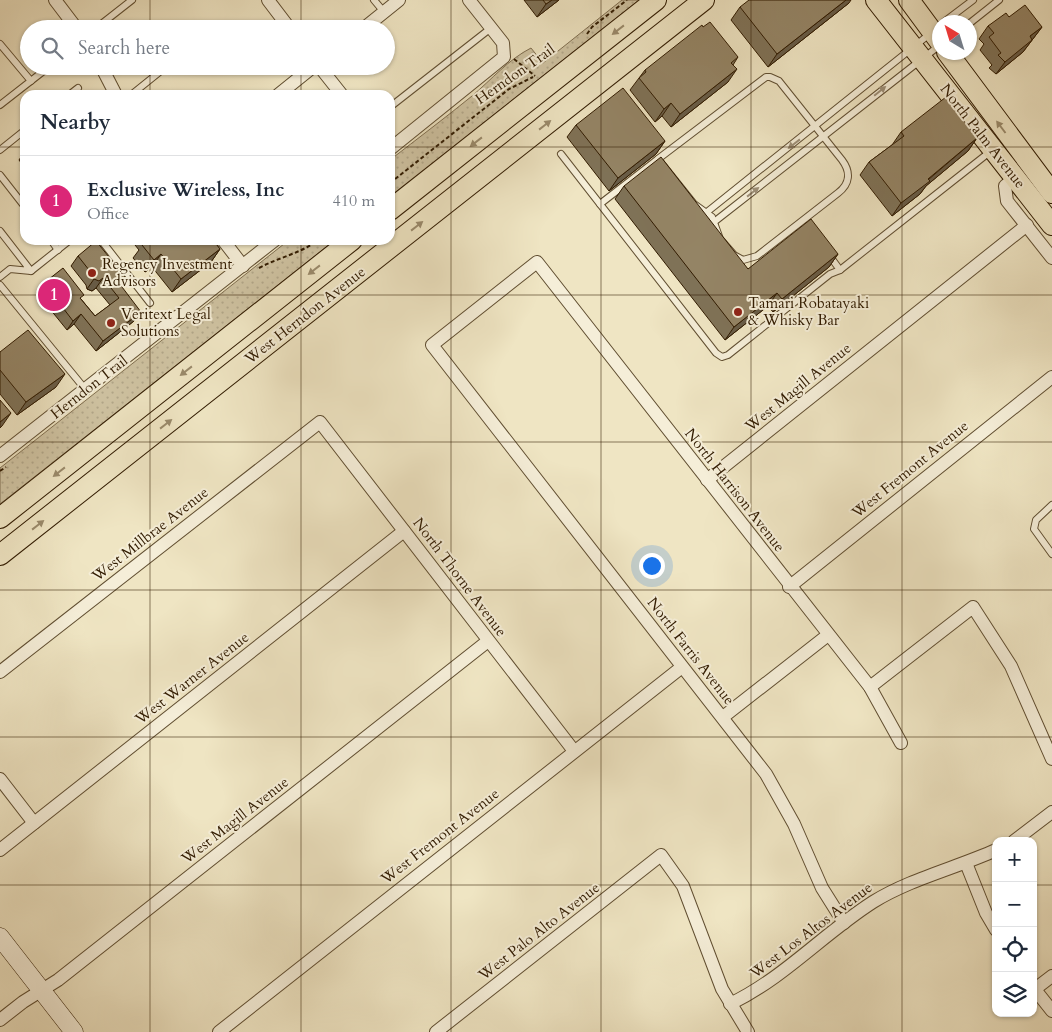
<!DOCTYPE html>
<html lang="en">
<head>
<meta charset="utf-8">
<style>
	:root { --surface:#fff; --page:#f6f6f7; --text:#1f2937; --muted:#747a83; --line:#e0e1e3; --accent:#db2777 }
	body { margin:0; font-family:Cardo,serif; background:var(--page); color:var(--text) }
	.controls { position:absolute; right:15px; bottom:15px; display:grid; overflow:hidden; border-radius:10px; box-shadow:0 1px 4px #0004 }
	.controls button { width:45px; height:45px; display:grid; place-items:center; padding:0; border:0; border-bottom:1px solid var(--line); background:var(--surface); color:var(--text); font:25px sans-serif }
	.compass { position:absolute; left:932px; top:15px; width:45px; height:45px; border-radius:50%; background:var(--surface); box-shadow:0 1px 4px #0004; rotate:322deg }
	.you { position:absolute; left:651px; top:565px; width:18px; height:18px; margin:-12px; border:4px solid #fff; border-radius:50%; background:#1a73e8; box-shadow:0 0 0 8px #1a73e833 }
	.badge { display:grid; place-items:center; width:32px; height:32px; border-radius:50%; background:var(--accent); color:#fff; font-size:16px; font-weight:700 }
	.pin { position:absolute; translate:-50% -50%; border:2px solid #fff; box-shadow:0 1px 5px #0006 }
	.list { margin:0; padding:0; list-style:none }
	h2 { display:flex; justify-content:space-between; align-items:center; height:65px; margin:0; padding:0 20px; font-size:21px }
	h2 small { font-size:16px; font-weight:400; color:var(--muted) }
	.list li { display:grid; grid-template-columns:32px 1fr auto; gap:15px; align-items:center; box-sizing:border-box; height:90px; padding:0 20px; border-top:1px solid var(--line) }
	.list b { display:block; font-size:19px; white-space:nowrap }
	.list p { margin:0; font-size:16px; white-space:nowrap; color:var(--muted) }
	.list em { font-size:16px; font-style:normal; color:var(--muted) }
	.icon { flex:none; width:28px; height:28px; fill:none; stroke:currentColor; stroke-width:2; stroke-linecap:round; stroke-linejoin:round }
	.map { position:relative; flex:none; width:1052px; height:1032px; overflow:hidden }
	.search { position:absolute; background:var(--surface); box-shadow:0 1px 4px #0004; left:20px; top:20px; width:375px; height:55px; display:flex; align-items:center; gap:12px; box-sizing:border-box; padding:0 18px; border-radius:28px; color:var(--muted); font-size:19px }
	.panel { position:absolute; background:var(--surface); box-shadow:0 1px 4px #0004; left:20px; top:90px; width:375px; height:155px; border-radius:15px }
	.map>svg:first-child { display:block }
	.grass { fill:url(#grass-dots); stroke:#806f51 }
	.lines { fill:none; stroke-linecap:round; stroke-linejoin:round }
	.lane-casing { stroke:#604e31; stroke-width:8 }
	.street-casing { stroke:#604e31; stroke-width:14 }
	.secondary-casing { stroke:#311b00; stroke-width:19 }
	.primary-casing { stroke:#311b00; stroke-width:22 }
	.path { stroke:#311b00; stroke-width:2; stroke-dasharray:4 2.5; stroke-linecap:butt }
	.lane { stroke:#f5eed8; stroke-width:6 }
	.street { stroke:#f5eed8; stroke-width:12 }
	.secondary { stroke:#f5eed8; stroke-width:18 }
	.primary { stroke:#efe5c3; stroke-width:20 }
	.wall { fill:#7f7257; stroke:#311b00 }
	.shaded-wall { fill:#685c47; stroke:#311b00 }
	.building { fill:#948465; stroke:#311b00 }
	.oneway { fill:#9a8a6b }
	.oneway2 { fill:#9d8f77 }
	.grid { fill:none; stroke:#311b00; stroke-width:1; stroke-opacity:0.55 }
	.poi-dot { fill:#8f2418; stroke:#f5eed8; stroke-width:2 }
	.labels { text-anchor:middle; stroke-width:4; stroke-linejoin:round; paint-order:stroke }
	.street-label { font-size:15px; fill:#311b00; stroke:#f5eed8 }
	.poi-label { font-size:15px; fill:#311b00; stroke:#f5eed8; text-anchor:start }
</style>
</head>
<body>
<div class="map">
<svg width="1052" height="1032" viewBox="0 0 1052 1032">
	<defs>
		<pattern id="grass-dots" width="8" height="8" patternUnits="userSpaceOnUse" patternTransform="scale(1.25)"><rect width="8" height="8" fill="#cfc3a2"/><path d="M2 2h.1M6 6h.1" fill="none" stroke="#b2a78a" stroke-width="1.8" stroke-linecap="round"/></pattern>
	</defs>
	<rect width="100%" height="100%" fill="#efe5c3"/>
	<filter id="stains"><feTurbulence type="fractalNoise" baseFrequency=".004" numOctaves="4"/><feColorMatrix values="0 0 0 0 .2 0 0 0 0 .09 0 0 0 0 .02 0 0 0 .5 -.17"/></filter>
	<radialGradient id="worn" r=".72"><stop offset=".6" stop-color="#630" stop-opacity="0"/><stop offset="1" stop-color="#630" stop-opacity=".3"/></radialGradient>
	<g class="grass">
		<path d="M622,0H639L390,197V160C417,139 445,118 472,96C491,80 509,59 531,48L543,63Z"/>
		<polygon points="289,240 335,240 0,504 0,468"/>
	</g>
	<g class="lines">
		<defs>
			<g id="lane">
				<polyline points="374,0 384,12"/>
				<polyline points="944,22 973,0"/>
				<polyline points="970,23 999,0"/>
				<polyline points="95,29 132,0"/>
				<polyline points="0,44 31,81"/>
				<path d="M766,77H770L779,81L842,160C851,172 850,184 838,193L757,256L743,260L734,255L720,239L712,217L694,204L658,159Z"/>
				<polyline points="69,95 78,88"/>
				<polyline points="131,95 167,66"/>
				<polyline points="0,105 50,66"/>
				<polyline points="390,107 491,28"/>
				<polyline points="0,150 25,130"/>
				<polyline points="561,154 716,353 722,357 728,355 830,274 840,270 991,151"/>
				<polyline points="0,175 25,207"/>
				<polyline points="600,204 658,159"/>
				<polyline points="707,212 931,33"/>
				<polyline points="714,222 940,45"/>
				<polyline points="0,231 31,271 10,269 0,277"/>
				<polyline points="51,240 58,250"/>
				<polyline points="101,240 150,303"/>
				<polyline points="829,255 840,270"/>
				<polyline points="31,271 70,240"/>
				<polyline points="0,285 85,389"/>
				<polyline points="1052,505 1036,520 1034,529 1052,554"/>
			</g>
			<g id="street">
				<polyline points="55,0 77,29"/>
				<polyline points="268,0 290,29"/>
				<polyline points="363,29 399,0"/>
				<polyline points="101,66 116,95"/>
				<polyline points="319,66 342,95"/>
				<polyline points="278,95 314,66"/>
				<polyline points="390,149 504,57 503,43 469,0"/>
				<polyline points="1016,177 1005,186 1007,201 1052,258"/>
				<polyline points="223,240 243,266"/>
				<polyline points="0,456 275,240"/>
				<polyline points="707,480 1027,225"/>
				<polyline points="789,587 1052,377"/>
				<polyline points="0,672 320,422 574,751"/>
				<polyline points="870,687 973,607 1011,666 1052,759"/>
				<polyline points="723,717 828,635"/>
				<polyline points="0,779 34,823"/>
				<polyline points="1014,841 1052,812"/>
				<polyline points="0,850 404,531"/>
				<polyline points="966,863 986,913 996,930"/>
				<polyline points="844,923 822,888 794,824 766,774 432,345 537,262 870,687 901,743"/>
				<polyline points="1033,987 1052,1011"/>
				<polyline points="1035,989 1052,976"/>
				<path d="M730,1004C784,978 823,934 873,902C910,879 956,868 996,850"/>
				<polyline points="0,1020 23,1002 58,980 488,641"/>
				<polyline points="219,1032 682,667"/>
				<polyline points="436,1032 661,855 683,886 722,989 748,1032"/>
			</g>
			<polyline id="secondary" points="0,937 74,1032"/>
			<g id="primary">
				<polyline points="876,0 1052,225"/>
				<polyline points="909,0 940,42"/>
				<polyline points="947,52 1052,193"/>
				<polyline points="390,210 656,0"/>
				<polyline points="0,518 352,240"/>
				<polyline points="0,555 704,0"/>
			</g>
		</defs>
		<use href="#lane" class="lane-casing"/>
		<use href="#street" class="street-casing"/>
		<use href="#secondary" class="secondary-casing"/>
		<use href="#primary" class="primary-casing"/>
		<g class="path">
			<polyline points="587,34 592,27 627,0"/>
			<polyline points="514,59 535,76"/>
			<polyline points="390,183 509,89 533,77"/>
			<path d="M259,268C279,257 300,254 318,240"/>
			<polyline points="0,471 6,467"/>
		</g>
		<use href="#lane" class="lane"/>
		<use href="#street" class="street"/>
		<use href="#secondary" class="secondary"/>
		<use href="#primary" class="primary"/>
	</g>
	<g class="wall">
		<polygon points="524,0 559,0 537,17"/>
		<polygon points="849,3 768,67 731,20 740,7"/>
		<polygon points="1009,17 1042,27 1023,52 996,74 989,68 992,65 980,50 984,44 979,39 988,26"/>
		<polygon points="738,57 733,65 728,82 671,127 662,116 655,122 630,90 645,70"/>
		<polygon points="576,125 665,141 656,154 609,191 567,137"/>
		<polygon points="901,132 977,138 968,151 926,186 920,194 892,216 860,175 869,162 892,145"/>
		<polygon points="25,151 25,168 19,160"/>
		<polygon points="624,186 748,269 838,254 829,267 773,312 768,306 725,340 615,199"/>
		<polygon points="131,240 213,240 220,249 211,262 172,292 152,267 145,272 133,258 139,250"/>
		<polygon points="78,256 120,285 134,321 96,351 74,324 67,330 37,293 44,283 81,299 95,316 110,305 96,288 92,291 87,289 86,285 71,266"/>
		<polygon points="0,352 56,387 17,415 0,394"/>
	</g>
	<g class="shaded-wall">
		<polygon points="552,0 559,0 537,17 546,4"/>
		<polygon points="846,0 851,0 849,3 768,67 777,54"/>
		<polygon points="1042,27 1023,52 996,74 1005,62 1030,36"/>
		<polygon points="737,69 728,82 671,127 680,114"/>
		<polygon points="671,103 662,116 655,122 664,109"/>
		<polygon points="977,138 968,151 926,186 920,194 892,216 901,203"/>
		<polygon points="665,141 656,154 609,191 618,178"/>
		<polygon points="220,249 211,262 172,292 181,279"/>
		<polygon points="161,254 152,267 145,272 154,260"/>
		<polygon points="838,254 829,267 773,312 782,299"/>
		<polygon points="103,278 96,288 92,291 87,289 94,279"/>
		<polygon points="126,278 119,287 119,283"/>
		<polygon points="777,293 768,306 725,340 734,327"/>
		<polygon points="141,312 134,321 96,351 103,341"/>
		<polygon points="81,314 74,324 67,330 73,321"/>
		<polygon points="65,374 56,387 17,415 26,402"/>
		<polygon points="11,413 2,426 0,428 0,422"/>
	</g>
	<g class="building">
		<polygon points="543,0 552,0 546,4"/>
		<polygon points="749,0 846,0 777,54 740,7"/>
		<polygon points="1025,5 1042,27 1030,36 1032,40 1005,62 998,55 1001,53 989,37 994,33 988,26 1006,13 1009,17"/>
		<polygon points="710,22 738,57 731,63 737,69 680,114 671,103 664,109 639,78 646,72 645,70 702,25 703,27"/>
		<polygon points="623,88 665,141 618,178 576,125"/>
		<polygon points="946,97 977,138 928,179 930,181 901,203 869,162 904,136 901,132"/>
		<polygon points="661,157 748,269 811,219 838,254 782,299 777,293 734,327 624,186"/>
		<polygon points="149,240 213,240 220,249 181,279 161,254 154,260 142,245"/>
		<polygon points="96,241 126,278 119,283 141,312 103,341 81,314 73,321 44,283 63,268 84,295 80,298 95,316 119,298 103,278 99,281 94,279 93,275 78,256"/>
		<polygon points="28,330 65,374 26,402 0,370 0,352"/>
		<polygon points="0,400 11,413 0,422"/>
	</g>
	<defs><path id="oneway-solid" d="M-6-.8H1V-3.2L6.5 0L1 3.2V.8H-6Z" transform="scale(1.25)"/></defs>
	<g class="oneway">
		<use href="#oneway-solid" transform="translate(618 30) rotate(142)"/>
		<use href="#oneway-solid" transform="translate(545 125) rotate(-38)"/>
		<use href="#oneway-solid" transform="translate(1001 127) rotate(-127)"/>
		<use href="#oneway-solid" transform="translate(476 142) rotate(142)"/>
		<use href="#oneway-solid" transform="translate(417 226) rotate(-38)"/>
		<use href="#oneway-solid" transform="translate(314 270) rotate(142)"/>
		<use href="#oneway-solid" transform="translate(186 371) rotate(142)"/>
		<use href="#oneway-solid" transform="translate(166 424) rotate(-38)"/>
		<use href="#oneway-solid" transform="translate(59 472) rotate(142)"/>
		<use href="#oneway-solid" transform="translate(38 525) rotate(-38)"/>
	</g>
	<g class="oneway2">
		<use href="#oneway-solid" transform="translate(880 91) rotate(-39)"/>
		<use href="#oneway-solid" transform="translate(794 144) rotate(142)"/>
		<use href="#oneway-solid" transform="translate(753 192) rotate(-38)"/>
	</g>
	<path class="grid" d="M150,0V29M301,0V29M451,0V1032M601,0V1032M751,0V1032M902,0V1032M150,66V95M301,66V95M0,147H25M390,147H1052M150,240V1032M301,240V1032M0,295H1052M0,442H1052M0,590H1052M0,737H1052M0,885H996M1033,885H1052"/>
	<g class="poi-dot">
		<circle cx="92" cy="273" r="5"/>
		<circle cx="738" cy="312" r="5"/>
		<circle cx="111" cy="323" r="5"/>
	</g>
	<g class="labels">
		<g class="street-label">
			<text transform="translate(515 74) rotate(-35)" y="5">Herndon Trail</text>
			<text transform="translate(983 136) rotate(52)" y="5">North Palm Avenue</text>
			<text transform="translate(305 315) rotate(-38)" y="5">West Herndon Avenue</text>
			<text transform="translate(89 387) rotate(-38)" y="5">Herndon Trail</text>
			<text transform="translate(798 387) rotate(-39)" y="5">West Magill Avenue</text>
			<text transform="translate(910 469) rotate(-39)" y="5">West Fremont Avenue</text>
			<text transform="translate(735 490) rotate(52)" y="5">North Harrison Avenue</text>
			<text transform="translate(150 534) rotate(-38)" y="5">West Millbrae Avenue</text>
			<text transform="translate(460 577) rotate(53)" y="5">North Thorne Avenue</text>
			<text transform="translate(691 651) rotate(52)" y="5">North Farris Avenue</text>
			<text transform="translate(192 678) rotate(-38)" y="5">West Warner Avenue</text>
			<text transform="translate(235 820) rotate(-38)" y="5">West Magill Avenue</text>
			<text transform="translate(440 836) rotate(-38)" y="5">West Fremont Avenue</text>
			<text transform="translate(811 930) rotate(-37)" y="5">West Los Altos Avenue</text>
			<text transform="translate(539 931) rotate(-38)" y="5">West Palo Alto Avenue</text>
		</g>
		<g class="poi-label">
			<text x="102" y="269">Regency Investment<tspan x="102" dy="17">Advisors</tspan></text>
			<text x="748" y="308">Tamari Robatayaki<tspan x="748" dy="17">&amp; Whisky Bar</tspan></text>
			<text x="121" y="319">Veritext Legal<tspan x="121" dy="17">Solutions</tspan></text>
		</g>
	</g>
	<rect width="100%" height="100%" filter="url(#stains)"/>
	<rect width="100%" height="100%" fill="url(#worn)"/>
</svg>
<div class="controls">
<button>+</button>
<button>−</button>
<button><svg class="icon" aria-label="locate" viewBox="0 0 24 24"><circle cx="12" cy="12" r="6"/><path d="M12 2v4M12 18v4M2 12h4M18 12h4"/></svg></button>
<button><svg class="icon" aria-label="layers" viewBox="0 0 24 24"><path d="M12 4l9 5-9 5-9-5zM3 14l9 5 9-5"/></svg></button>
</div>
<svg class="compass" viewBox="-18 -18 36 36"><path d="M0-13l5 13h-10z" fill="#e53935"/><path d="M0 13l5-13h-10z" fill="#747a83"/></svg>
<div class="you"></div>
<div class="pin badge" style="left:54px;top:295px">1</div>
<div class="search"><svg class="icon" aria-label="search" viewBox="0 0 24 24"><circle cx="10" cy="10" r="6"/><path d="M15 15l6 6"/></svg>Search here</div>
<section class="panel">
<h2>Nearby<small></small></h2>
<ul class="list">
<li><span class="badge">1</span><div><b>Exclusive Wireless, Inc</b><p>Office</p></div><em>410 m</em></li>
</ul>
</section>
</div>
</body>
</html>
